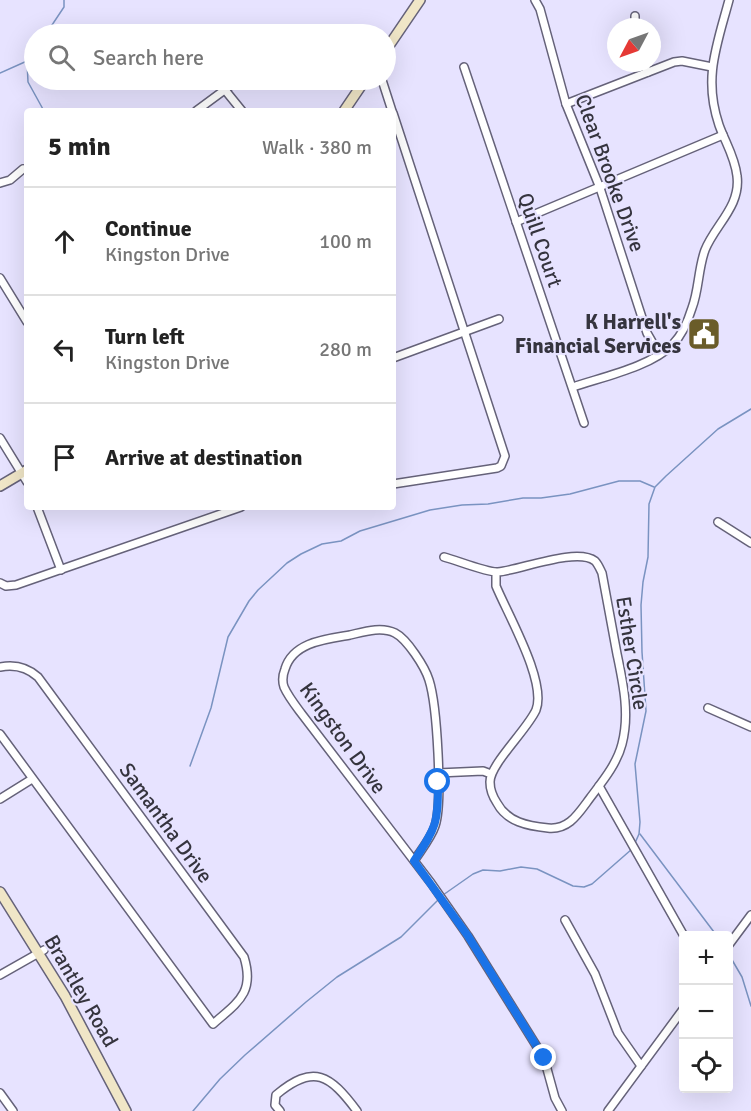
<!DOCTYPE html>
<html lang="en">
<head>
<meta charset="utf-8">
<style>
	:root { --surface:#fff; --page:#f2f2f2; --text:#222; --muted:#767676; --line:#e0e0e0 }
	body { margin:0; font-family:Signika,sans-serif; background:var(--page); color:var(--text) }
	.controls { position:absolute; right:18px; bottom:18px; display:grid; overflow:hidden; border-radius:6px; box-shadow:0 6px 24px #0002 }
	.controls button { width:54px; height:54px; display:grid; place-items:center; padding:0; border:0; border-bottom:2px solid var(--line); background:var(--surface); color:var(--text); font:30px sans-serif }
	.compass { position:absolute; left:607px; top:18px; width:54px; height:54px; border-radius:50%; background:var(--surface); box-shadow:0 6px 24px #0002; rotate:229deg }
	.stop { position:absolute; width:18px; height:18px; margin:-14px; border:4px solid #1a73e8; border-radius:50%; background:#fff }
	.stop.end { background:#1a73e8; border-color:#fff; box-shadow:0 2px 6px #0008 }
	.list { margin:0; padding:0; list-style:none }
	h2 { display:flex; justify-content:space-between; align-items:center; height:78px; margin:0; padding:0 24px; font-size:26px }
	h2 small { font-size:20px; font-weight:400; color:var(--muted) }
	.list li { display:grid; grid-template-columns:39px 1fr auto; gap:18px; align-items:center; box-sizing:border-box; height:108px; padding:0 24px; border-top:2px solid var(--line) }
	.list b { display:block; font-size:22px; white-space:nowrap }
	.list p { margin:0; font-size:20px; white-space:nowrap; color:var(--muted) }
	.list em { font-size:20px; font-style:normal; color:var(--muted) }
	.icon { flex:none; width:33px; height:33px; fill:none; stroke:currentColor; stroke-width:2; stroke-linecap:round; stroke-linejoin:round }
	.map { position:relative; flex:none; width:751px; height:1111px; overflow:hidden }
	.search { position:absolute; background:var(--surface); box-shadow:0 6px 24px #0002; left:24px; top:24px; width:372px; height:66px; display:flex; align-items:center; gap:15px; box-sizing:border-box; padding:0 21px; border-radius:33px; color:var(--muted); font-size:22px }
	.panel { position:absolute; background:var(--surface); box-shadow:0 6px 24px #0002; left:24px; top:108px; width:372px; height:402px; border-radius:6px }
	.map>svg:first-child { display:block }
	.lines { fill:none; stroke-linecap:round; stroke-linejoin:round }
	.stream { stroke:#7a93c1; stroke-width:1.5 }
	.street-casing { stroke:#656279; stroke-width:10 }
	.secondary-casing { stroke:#656279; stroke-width:12 }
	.street { stroke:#fff; stroke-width:7 }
	.secondary { stroke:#f0e6c7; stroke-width:9 }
	.route { stroke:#1a73e8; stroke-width:8 }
	.labels { text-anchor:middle; stroke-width:4.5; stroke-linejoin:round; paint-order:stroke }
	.street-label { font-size:21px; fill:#35343e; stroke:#e7e3ff }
	.poi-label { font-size:21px; font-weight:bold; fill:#35343e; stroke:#e7e3ff; text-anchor:end }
</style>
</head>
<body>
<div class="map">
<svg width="751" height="1111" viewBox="0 0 751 1111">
	<rect width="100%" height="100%" fill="#e7e3ff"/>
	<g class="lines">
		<g class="stream">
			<polyline points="46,34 64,7 64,0"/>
			<polyline points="27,61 28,82 44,111"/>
			<polyline points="0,73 27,61 34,50"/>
			<polyline points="190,766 211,708 228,637 249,601 258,590 287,563 301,554 322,544 341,541 360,531 430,510 462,505 488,504 523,498 541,498 570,494 619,481 640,481 654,487"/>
			<polyline points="640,834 717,936"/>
			<polyline points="635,843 639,834 640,822 635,764 646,711 642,652 641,605 643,582 648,557 649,504 655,487 666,476 718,429 751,409"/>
			<polyline points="443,895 473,874 483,870 500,871 521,867 537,869 573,886 584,887 592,884 632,849"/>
			<polyline points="728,953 742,977 751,1006"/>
			<polyline points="193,1111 220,1079 245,1055 306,1002 337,977 401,937 440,898"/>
		</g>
		<defs>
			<g id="street">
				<polyline points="535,0 540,9 566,104 600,188 647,333 659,354"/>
				<polyline points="635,16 635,27"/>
				<polyline points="643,63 648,72"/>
				<polyline points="464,67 584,423"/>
				<polyline points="382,80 392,111"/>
				<polyline points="225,90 242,111"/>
				<polyline points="566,104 674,62 682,61 712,67"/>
				<polyline points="196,111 238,80"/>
				<polyline points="393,113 505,456 501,466 497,468 393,484"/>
				<polyline points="0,183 10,180 23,169"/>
				<polyline points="516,222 723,135"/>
				<polyline points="0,278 27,322"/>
				<polyline points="393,358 499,319"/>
				<path d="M573,387C602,377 651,367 673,344C682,335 688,321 692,308C699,290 698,269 705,250C715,225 741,206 737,176C735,157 725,142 719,125C703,78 717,45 729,0"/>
				<polyline points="0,438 27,482"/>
				<polyline points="37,507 61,570"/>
				<polyline points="718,522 751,543"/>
				<path d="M444,557C456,560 488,573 498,572C520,570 577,547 595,561C598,564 600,569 602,573C607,600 612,627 617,654C623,683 630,714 622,744C617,764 602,782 590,798C578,814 569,830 548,828C528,826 507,822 497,803C493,797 490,789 490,782C490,764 527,730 536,710C547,682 508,615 496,586V573"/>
				<polyline points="0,583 6,586 16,585 241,507"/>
				<path d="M0,667C15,664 27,667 38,677L244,957C255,993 238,1002 213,1024L0,734"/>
				<polyline points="708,708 751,727"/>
				<polyline points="438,773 483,771 491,774"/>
				<polyline points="599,786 684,936"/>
				<polyline points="0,799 32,779"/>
				<path d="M414,861C421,850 431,838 435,826C443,802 437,705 429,680C425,667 407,639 395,633C381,626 363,632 350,635C326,639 293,642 285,669C283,674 282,681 284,687C288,696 295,705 301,713L431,883L468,936L544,1058L555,1098L562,1111"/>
				<polyline points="565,920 595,974 618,1033 641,1066"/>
				<polyline points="728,946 751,915"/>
				<polyline points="0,975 44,950"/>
				<polyline points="0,1093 13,1111"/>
				<path d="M280,1111L275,1105L276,1095C314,1063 330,1075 357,1111"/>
				<polyline points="608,1111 684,1008"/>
			</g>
			<g id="secondary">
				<polyline points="386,50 420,0"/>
				<polyline points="344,111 365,80"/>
				<polyline points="0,486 27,470"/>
				<polyline points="0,892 65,996 126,1111"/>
			</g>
		</defs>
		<use href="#street" class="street-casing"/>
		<use href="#secondary" class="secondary-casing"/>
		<use href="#street" class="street"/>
		<use href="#secondary" class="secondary"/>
	</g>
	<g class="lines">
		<path class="route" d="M438,782C438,823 437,826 414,861L468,936L544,1058"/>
	</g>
	<defs>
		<symbol id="civic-square" viewBox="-11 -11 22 22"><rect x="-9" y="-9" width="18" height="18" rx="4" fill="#6a5c29" stroke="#e7e3ff"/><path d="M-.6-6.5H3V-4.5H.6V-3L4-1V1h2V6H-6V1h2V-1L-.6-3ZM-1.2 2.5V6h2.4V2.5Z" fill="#fff"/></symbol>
	</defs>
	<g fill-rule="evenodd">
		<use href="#civic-square" x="685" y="315" width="38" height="38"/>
	</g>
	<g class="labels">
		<g class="street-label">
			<text transform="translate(610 173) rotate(70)" y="7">Clear Brooke Drive</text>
			<text transform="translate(540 240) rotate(71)" y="7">Quill Court</text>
			<text transform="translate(632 653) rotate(81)" y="7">Esther Circle</text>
			<text transform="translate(343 738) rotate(54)" y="7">Kingston Drive</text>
			<text transform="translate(166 823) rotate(54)" y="7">Samantha Drive</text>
			<text transform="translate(81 991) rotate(60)" y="7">Brantley Road</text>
		</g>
		<g class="poi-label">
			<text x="681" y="329">K Harrell's<tspan x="681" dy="24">Financial Services</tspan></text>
		</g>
	</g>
</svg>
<div class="controls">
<button>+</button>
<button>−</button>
<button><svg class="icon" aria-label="locate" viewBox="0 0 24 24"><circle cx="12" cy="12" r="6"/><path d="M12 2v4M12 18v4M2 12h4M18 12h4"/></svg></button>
</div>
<svg class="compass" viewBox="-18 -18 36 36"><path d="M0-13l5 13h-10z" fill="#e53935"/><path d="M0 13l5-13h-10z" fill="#767676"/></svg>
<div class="stop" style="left:438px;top:782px"></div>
<div class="stop end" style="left:544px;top:1058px"></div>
<div class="search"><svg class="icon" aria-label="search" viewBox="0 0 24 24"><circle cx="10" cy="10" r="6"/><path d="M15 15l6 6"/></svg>Search here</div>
<section class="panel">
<h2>5 min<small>Walk · 380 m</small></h2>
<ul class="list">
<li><svg class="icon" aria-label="ahead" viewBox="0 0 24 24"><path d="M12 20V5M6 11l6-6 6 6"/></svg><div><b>Continue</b><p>Kingston Drive</p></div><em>100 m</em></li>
<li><svg class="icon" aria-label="left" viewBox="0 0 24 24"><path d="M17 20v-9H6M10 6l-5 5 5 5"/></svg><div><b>Turn left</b><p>Kingston Drive</p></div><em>280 m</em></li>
<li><svg class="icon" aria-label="arrive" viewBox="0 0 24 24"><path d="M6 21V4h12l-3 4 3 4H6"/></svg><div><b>Arrive at destination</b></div></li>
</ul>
</section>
</div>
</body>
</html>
